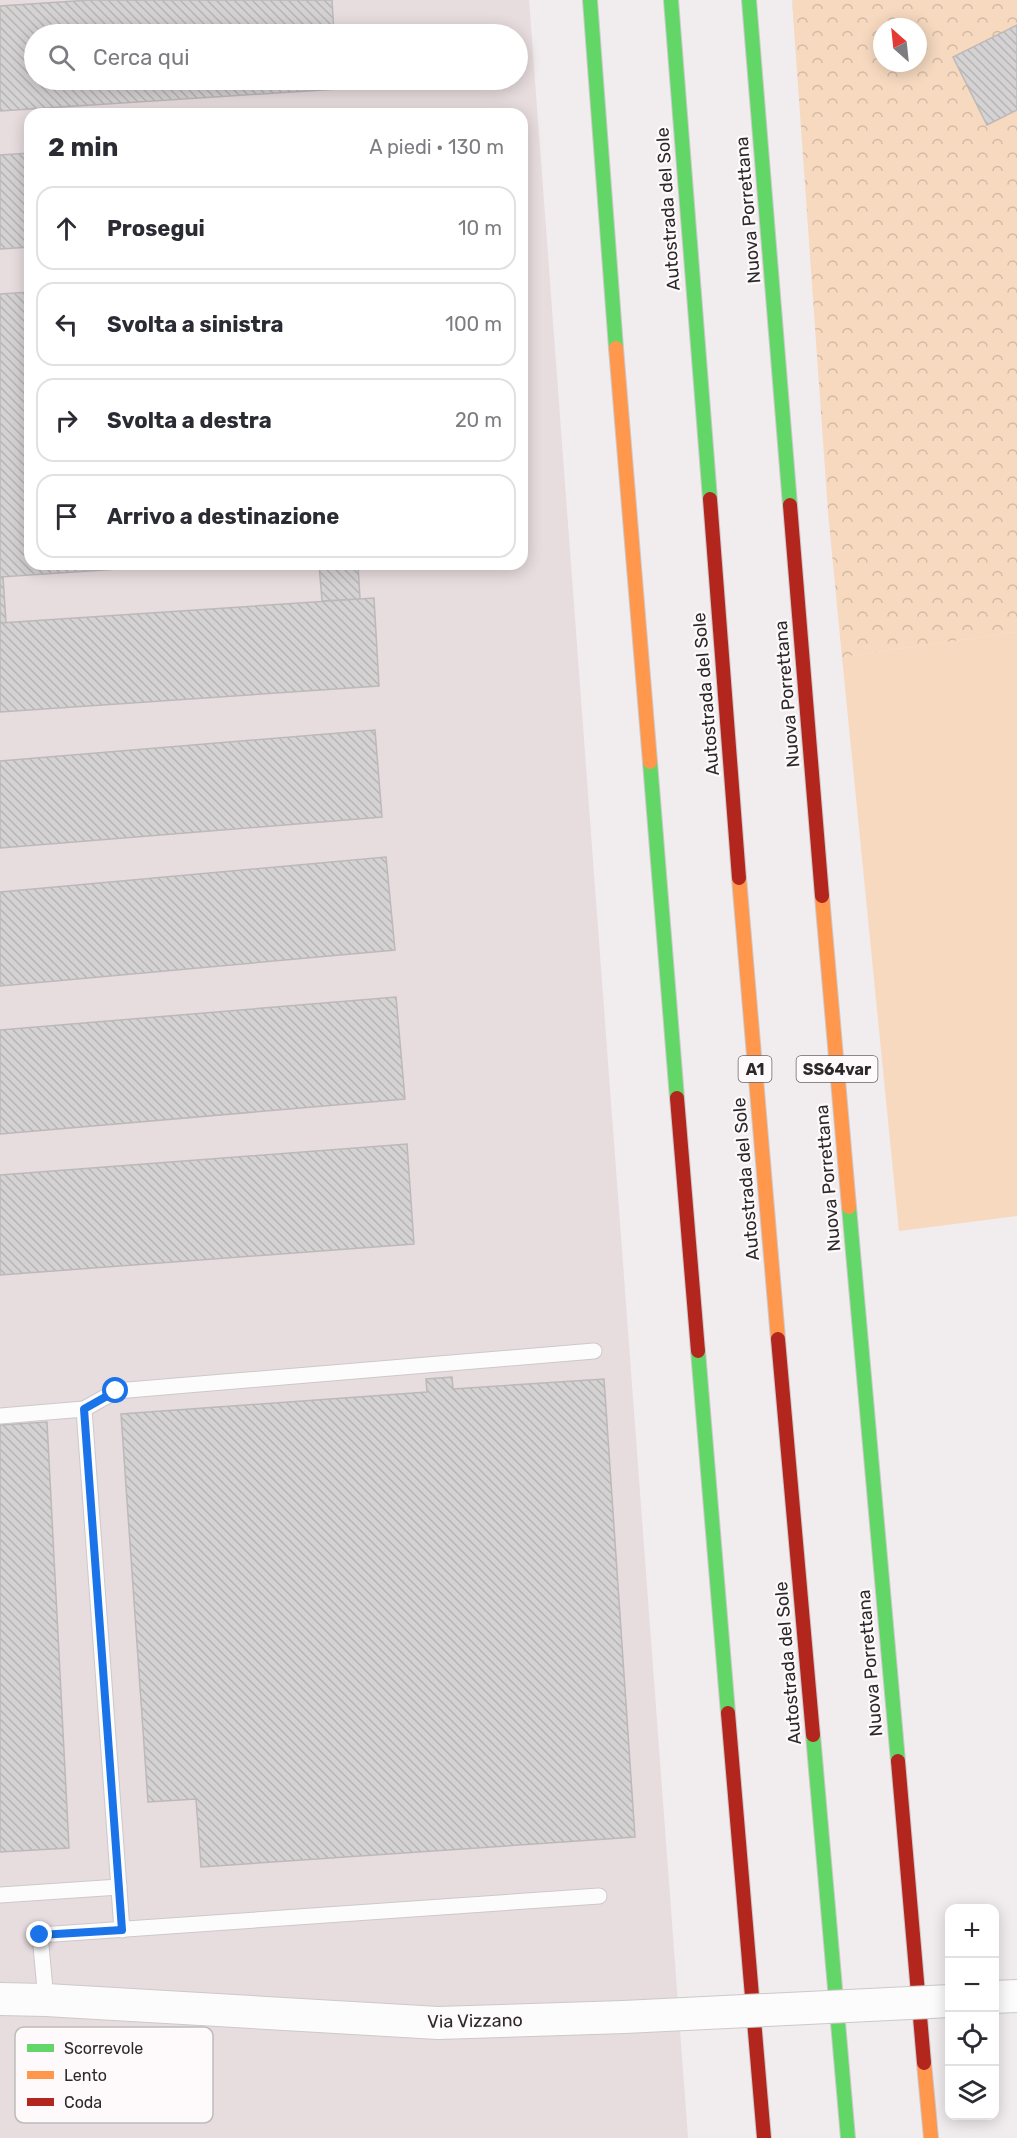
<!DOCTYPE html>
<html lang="it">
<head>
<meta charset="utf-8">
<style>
	:root { --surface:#fff; --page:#f2f2f3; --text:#2b2b33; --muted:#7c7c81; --line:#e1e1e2 }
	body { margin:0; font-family:Rubik,sans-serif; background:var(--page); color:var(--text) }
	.controls { position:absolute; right:18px; bottom:18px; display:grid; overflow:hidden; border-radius:12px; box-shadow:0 3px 15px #0003 }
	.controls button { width:54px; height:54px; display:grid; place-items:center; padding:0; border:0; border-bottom:2px solid var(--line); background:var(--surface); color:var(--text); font:30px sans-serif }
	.compass { position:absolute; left:873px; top:18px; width:54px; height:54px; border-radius:50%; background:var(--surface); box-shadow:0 3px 15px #0003; rotate:333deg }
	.stop { position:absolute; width:18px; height:18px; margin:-14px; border:4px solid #1a73e8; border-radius:50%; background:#fff }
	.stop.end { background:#1a73e8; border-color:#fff; box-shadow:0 2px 6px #0008 }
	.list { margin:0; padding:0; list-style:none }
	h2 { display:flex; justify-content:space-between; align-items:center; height:78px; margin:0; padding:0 24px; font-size:26px }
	h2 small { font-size:20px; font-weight:400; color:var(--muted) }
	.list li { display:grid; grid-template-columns:39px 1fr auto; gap:18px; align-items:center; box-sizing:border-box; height:84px; margin:0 12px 12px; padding:0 12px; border:2px solid var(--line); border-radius:18px }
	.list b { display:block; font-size:22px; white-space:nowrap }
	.list em { font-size:20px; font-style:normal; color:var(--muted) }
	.icon { flex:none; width:33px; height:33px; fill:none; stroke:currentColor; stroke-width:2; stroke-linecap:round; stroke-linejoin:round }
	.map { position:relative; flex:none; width:1017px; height:2138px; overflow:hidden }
	.search { position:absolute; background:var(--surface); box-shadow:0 3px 15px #0003; left:24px; top:24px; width:504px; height:66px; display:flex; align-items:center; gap:15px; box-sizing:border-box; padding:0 21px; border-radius:33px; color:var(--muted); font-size:22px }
	.panel { position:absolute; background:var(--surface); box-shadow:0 3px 15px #0003; left:24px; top:108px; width:504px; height:462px; border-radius:18px }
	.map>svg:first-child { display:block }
	.built { fill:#e7dcde; fill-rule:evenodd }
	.grass { fill:#f6d9bf }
	.park { fill:url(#park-crowns); fill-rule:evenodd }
	.building { fill:url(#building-back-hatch); stroke:#bdb9ba; stroke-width:1.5 }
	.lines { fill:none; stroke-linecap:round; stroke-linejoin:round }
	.lane-casing { stroke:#cdc9ca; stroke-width:17 }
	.street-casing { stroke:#cdc9ca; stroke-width:34 }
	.fast-casing { stroke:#cdc9ca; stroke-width:16 }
	.slow-casing { stroke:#cdc9ca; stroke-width:16 }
	.jam-casing { stroke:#cdc9ca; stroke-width:16 }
	.lane { stroke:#fdfcfc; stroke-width:15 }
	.street { stroke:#fdfcfc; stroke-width:32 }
	.fast { stroke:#63d668; stroke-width:14 }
	.slow { stroke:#ff974d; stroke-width:14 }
	.jam { stroke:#b3261e; stroke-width:14 }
	.street-bridge-casing { stroke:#cdc9ca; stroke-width:34; stroke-linecap:butt }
	.street-bridge { stroke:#fdfcfc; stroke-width:32 }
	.route { stroke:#1a73e8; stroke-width:8 }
	.labels { text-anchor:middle; stroke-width:4.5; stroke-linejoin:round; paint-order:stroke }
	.shield { fill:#fef9fa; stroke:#6b6768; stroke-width:1.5 }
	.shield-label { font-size:16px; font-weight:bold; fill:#2c292a }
	.street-label { font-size:18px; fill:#2c292a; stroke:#fef9fa }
	.key { fill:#fef9fa; stroke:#bfbbbc; stroke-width:1.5 }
	.key-label { font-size:16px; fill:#2c292a }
</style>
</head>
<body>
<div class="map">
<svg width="1017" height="2138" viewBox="0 0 1017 2138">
	<defs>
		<pattern id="park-crowns" width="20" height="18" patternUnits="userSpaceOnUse" patternTransform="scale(1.5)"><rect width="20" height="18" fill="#f6d9bf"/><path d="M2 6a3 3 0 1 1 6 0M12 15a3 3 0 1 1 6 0" fill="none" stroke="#d3baa4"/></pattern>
		<pattern id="building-back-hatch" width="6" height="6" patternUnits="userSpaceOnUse" patternTransform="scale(1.5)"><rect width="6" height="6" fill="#d5d2d3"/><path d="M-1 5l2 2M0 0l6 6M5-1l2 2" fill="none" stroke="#b7b4b5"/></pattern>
	</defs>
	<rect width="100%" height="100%" fill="#f1eced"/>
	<path class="built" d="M0,0H529L688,2138H0ZM34,34H518V80H34ZM30,114H522V564H30Z"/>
	<polygon class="grass" points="1017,632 1017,1216 899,1231 842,657"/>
	<path class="park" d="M792,0H1017V632L842,657L828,512ZM882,27H918V63H882Z"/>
	<g class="building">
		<polygon points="90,0 332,0 334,34 34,34 34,80 337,80 338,89 0,111 0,6"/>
		<polygon points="1017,25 1017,110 987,125 953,57"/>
		<polygon points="30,153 30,247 0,249 0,155"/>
		<polygon points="30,292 30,564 193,564 0,577 0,294"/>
		<polygon points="319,564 358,564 360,599 322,601"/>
		<polygon points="0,577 3,577 6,623 0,623"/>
		<polygon points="374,598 379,686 0,712 0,623"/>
		<polygon points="375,730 382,817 0,848 0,761"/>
		<polygon points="386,857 395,950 0,986 0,892"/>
		<polygon points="396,997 405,1099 0,1134 0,1030"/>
		<polygon points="407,1144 414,1244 0,1275 0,1175"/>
		<polygon points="452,1377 453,1389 604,1379 635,1837 201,1867 196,1799 148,1802 121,1414 427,1392 426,1379"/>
		<polygon points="47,1422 69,1848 0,1852 0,1425"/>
	</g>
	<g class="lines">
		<defs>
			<g id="lane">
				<polyline points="84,1409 116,1391 594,1351"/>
				<polyline points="0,1416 84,1409 122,1930"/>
				<polyline points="0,1895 119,1887"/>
				<polyline points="46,2000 40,1935 599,1896"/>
			</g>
			<g id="street">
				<polyline points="994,1997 1017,1996"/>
				<polyline points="0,1999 46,2000 438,2023 624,2017"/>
			</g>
			<g id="fast">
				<polyline points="590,0 616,348"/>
				<polyline points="671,0 710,499"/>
				<polyline points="749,0 790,505"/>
				<polyline points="650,762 677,1098"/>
				<polyline points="849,1207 898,1761"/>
				<polyline points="698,1351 728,1713"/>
				<polyline points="813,1735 848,2138"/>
			</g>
			<g id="slow">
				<polyline points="616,348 650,762"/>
				<polyline points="739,878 778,1339"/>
				<polyline points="822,896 849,1207"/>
				<polyline points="924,2063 931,2138"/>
			</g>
			<g id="jam">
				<polyline points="710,499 739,878"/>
				<polyline points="790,505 822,896"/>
				<polyline points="677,1098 698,1351"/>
				<polyline points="778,1339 813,1735"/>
				<polyline points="728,1713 764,2138"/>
				<polyline points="898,1761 924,2063"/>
			</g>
		</defs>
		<use href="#lane" class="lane-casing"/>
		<use href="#street" class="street-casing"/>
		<use href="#fast" class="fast-casing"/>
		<use href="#slow" class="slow-casing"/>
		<use href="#jam" class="jam-casing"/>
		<use href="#lane" class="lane"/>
		<use href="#street" class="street"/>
		<use href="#fast" class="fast"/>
		<use href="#slow" class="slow"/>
		<use href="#jam" class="jam"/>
		<defs>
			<polyline id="street-bridge" points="624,2017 950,2001"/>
		</defs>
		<use href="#street-bridge" class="street-bridge-casing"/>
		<use href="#street-bridge" class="street-bridge"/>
	</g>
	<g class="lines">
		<polyline class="route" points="40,1935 122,1930 84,1409 116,1391"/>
	</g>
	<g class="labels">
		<g class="shield">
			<rect x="738.5" y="1056" width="33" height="26" rx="4.5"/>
			<rect x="796.5" y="1056" width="81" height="26" rx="4.5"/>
		</g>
		<g class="shield-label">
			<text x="755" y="1075">A1</text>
			<text x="837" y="1075">SS64var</text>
		</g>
		<g class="street-label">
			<text transform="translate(668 209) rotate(-94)" y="6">Autostrada del Sole</text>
			<text transform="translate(748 210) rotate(-95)" y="6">Nuova Porrettana</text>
			<text transform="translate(706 694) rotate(-95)" y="6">Autostrada del Sole</text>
			<text transform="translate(787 694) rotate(-95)" y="6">Nuova Porrettana</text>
			<text transform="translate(828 1178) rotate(-95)" y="6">Nuova Porrettana</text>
			<text transform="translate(746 1179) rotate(-95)" y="6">Autostrada del Sole</text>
			<text transform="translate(788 1663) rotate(-95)" y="6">Autostrada del Sole</text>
			<text transform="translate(870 1663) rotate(-95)" y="6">Nuova Porrettana</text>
			<text transform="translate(475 2021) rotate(-1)" y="6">Via Vizzano</text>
		</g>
	</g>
	<rect x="15" y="2027" width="198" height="96" rx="9" class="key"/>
	<rect x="27" y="2044" width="27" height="8" fill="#63d668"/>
	<rect x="27" y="2071" width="27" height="8" fill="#ff974d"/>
	<rect x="27" y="2098" width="27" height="8" fill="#b3261e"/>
	<g class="key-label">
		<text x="64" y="2054">Scorrevole</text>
		<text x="64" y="2081">Lento</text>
		<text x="64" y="2108">Coda</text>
	</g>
</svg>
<div class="controls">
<button>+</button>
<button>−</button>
<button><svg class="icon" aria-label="locate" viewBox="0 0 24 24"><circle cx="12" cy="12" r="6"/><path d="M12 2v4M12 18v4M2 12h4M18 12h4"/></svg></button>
<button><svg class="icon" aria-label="layers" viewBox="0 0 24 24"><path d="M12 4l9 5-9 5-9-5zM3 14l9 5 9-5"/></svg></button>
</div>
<svg class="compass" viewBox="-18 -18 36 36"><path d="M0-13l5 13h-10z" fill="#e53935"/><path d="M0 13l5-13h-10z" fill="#7c7c81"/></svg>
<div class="stop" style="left:116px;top:1391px"></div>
<div class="stop end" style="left:40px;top:1935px"></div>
<div class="search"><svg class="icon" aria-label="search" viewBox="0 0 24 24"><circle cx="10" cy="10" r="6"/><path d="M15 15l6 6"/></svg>Cerca qui</div>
<section class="panel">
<h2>2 min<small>A piedi · 130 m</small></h2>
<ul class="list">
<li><svg class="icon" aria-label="ahead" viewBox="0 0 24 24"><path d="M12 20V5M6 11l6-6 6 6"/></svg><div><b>Prosegui</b></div><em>10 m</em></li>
<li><svg class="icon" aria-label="left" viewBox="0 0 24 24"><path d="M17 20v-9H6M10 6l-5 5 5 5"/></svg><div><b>Svolta a sinistra</b></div><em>100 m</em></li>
<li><svg class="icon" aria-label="right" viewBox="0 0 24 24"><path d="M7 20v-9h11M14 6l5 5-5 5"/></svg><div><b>Svolta a destra</b></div><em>20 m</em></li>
<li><svg class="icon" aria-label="arrive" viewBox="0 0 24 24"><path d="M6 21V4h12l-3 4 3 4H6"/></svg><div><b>Arrivo a destinazione</b></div></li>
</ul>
</section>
</div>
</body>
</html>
